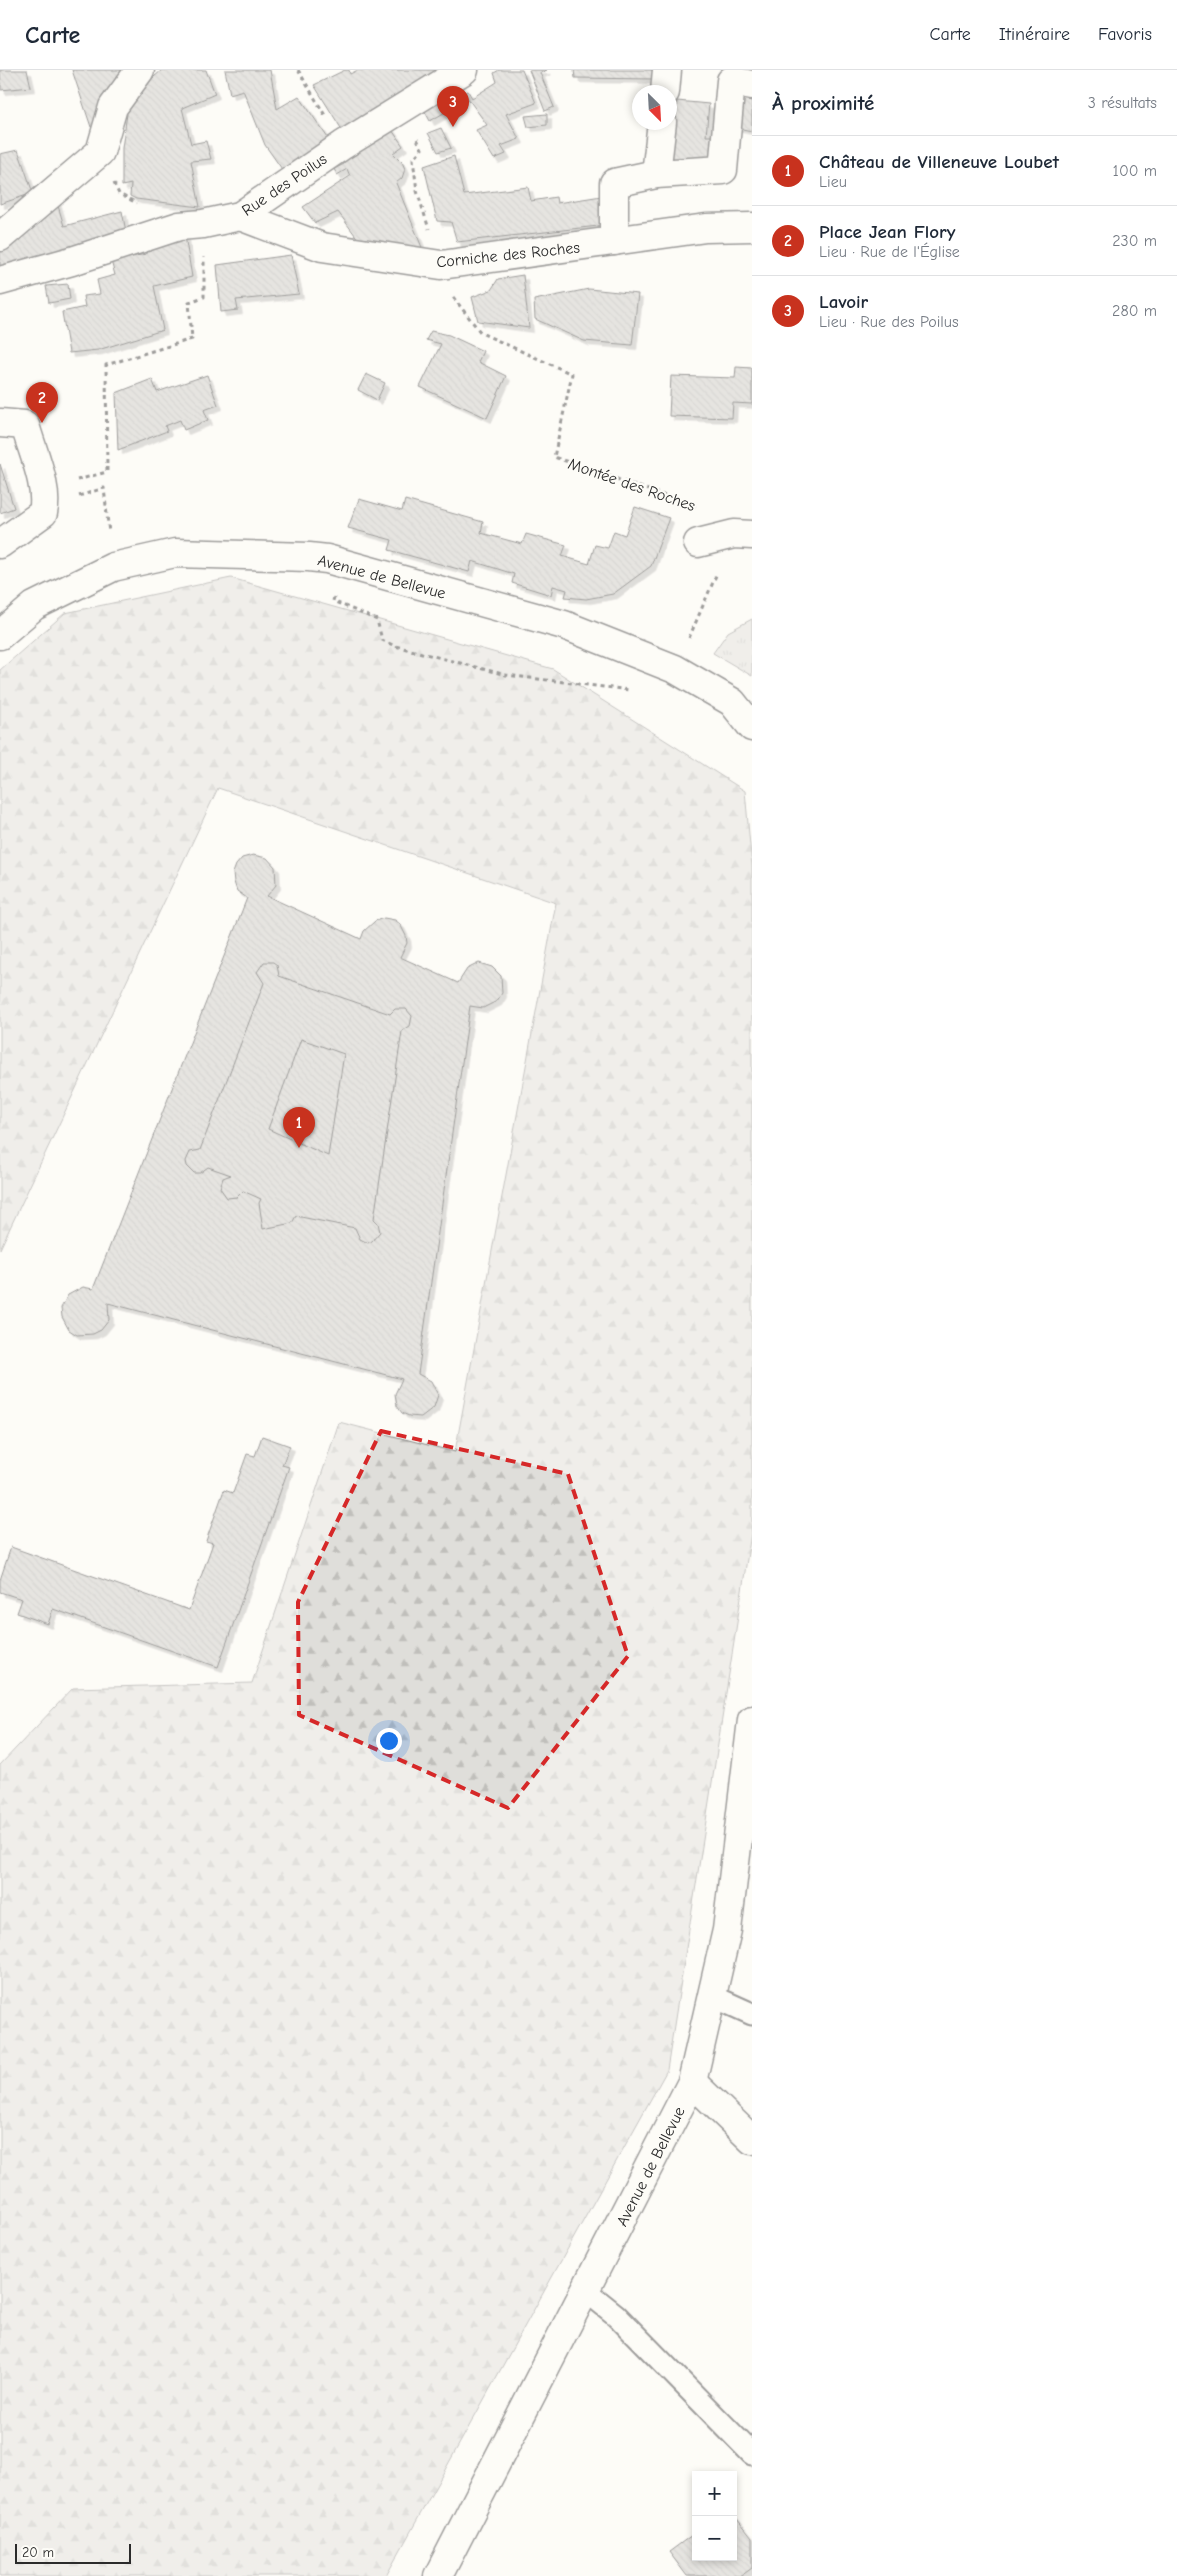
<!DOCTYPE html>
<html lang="fr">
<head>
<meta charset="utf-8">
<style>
	:root { --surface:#fff; --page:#f6f6f7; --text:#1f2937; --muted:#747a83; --line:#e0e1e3; --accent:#c8321e }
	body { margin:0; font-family:"Comic Neue",sans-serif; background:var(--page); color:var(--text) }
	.controls { position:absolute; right:15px; bottom:15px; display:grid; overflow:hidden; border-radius:0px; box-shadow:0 2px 8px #0003 }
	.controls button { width:45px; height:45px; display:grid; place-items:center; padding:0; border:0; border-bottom:1px solid var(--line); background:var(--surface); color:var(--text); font:25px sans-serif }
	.compass { position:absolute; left:632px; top:15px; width:45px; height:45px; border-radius:50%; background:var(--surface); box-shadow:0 2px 8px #0003; rotate:156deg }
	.scale { position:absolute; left:15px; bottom:12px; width:116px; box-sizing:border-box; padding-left:5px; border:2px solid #2b2b2b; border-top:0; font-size:14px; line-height:18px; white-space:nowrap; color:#2b2b2b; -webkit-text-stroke:4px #fdfcf7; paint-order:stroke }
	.you { position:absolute; left:388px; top:1670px; width:18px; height:18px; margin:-12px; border:4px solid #fff; border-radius:50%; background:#1a73e8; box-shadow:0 0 0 8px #1a73e833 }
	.badge { display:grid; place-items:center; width:32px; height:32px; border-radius:50%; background:var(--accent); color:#fff; font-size:16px; font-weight:700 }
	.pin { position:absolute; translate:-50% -41px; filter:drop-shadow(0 1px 2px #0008) }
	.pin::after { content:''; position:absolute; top:26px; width:18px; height:15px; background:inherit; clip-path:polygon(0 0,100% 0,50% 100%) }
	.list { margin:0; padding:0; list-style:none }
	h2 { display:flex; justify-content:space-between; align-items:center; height:65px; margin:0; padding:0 20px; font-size:21px }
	h2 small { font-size:16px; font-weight:400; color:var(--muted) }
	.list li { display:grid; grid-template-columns:32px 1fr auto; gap:15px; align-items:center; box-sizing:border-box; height:70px; padding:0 20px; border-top:1px solid var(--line) }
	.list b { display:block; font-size:19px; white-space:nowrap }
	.list p { margin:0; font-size:16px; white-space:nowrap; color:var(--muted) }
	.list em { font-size:16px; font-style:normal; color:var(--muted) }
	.map { position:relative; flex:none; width:752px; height:2506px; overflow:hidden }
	header { display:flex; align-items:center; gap:30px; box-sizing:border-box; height:70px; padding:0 25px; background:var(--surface); border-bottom:1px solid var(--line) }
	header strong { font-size:24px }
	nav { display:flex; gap:28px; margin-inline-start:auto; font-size:18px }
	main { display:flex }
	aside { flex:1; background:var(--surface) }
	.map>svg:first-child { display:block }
	.forest { fill:url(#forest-firs); stroke:#858482 }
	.park { fill:url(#park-tufts); stroke:#858482 }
	.building { fill:url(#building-back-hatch); stroke:#2b2b2b; fill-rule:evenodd; filter:url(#shadow) }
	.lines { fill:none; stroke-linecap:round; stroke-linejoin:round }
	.lane-casing { stroke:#2b2b2b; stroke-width:25 }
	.street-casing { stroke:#2b2b2b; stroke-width:31 }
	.path { stroke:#2b2b2b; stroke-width:3; stroke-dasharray:4 4; stroke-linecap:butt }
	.lane { stroke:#fdfcf7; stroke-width:21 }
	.street { stroke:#fdfcf7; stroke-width:28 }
	.marked { fill:none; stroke:#d62828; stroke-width:4; stroke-dasharray:10 6; stroke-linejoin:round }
	.labels { text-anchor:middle; stroke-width:4.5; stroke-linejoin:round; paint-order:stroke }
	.street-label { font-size:16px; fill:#2b2b2b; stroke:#fdfcf7 }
</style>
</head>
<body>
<header>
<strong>Carte</strong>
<nav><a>Carte</a><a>Itinéraire</a><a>Favoris</a></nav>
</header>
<main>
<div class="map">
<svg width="752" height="2506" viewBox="0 0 752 2506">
	<defs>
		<pattern id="forest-firs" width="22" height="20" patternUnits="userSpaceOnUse" patternTransform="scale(1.25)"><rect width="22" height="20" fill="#dfdeda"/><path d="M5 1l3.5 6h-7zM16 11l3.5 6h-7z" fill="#c0bfbb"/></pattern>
		<pattern id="park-tufts" width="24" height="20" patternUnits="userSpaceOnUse" patternTransform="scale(1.25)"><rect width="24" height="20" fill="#dfdeda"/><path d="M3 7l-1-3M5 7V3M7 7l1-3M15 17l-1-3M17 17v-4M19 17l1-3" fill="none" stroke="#c0bfbb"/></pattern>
		<pattern id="building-back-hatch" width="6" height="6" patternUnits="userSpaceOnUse" patternTransform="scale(1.25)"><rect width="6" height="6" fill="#c9c8c4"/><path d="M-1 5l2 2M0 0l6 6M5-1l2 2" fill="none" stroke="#adaca9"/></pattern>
		<filter id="shadow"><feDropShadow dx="4.5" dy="4.5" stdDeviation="0" flood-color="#0004"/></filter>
	</defs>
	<rect width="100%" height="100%" fill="#fdfcf7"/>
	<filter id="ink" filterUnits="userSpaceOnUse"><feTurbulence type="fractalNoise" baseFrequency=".02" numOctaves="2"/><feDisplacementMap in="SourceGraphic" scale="10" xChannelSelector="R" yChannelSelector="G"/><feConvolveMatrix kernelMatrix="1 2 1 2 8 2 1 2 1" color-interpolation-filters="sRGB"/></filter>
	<g filter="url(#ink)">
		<polygon class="forest" points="231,508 553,599 745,721 752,797 752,1457 667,2000 386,2506 0,2506 0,1695 73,1618 252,1613 339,1352 455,1382 556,833 218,718 0,1179 0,600 65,543"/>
		<polygon class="park" points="752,549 752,606 713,583 728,562"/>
		<g class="building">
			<polygon points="0,0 27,0 31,17 1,20"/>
			<polygon points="72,0 133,0 98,55 91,57"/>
			<polygon points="162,0 206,0 215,24 182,38 191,74 206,71 211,89 191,91 200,137 136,129 130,126 131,114 122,116 122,78 127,44 120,42 139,20"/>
			<polygon points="225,0 270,0 277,39 299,26 330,71 284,102 265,75 243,20 230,24"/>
			<polygon points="345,0 349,0 350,4 358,0 441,0 344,63 314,15"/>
			<polygon points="499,0 522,0 536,33 506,44 519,69 501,76 506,84 494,89 476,60 487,55 464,23 468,21 472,28 497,12 494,3"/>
			<polygon points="529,0 547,0 540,3 554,37 545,41"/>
			<polygon points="574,0 656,0 655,9 575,8"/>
			<polygon points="454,17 461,33 430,51 422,36"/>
			<polygon points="736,28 752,31 752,61 733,57"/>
			<polygon points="677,31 709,34 706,66 722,66 719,96 663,93 675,55"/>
			<polygon points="547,44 547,55 528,57 525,46"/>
			<polygon points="390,57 403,76 393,83 402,92 405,99 402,108 396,113 423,180 364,177 338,142 315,153 303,137 350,106 347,99 337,105 334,99 344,94 340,84"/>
			<polygon points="441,58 451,78 438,82 428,63"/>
			<polygon points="18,80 33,123 0,134 0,84"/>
			<polygon points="454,86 464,125 528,117 531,131 556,127 557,133 608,125 607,155 457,172 451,152 437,151 424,96"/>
			<polygon points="56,129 64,156 122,141 127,167 0,199 0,174"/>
			<polygon points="185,166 192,207 154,216 163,260 98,280 69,283 62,242 85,237 83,226 100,224 97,210 115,205 111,191 146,184 144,175"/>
			<polygon points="291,185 299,224 236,230 238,240 221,242 217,195"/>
			<polygon points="523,205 529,258 478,251 472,227 491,220 498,209"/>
			<polygon points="68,214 70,229 49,233 46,216"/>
			<polygon points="589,219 638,224 632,275 584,271 535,249 534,230"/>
			<polygon points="431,261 449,265 483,281 478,292 506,306 487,348 420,317 441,274 426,270"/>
			<polygon points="736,297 752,298 752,334 733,333 732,348 669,346 671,306 735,308"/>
			<polygon points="366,304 385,313 377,330 358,320"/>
			<polygon points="207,305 218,335 204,340 208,350 184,360 180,350 165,356 167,361 118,380 116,323 152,309 157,322"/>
			<polygon points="0,394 14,438 0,443"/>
			<polygon points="359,429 402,441 405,430 483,452 481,463 522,474 526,464 566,475 562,486 589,494 595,475 608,478 614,461 625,465 635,437 669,448 651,496 613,524 586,529 565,527 567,520 553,516 551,525 512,513 514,504 472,491 469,502 389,480 392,470 348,458"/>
			<polygon points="253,785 267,788 275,797 276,815 267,826 361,869 364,861 375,851 384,848 395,850 400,854 406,866 407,873 400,887 458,913 467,899 479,893 492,897 501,906 502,923 497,931 483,938 470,936 418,1304 431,1311 438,1325 434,1337 421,1347 409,1346 402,1343 397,1336 395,1324 402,1309 108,1233 109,1250 101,1260 93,1264 77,1265 69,1260 62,1247 61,1238 68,1225 83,1217 93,1219 247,828 237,821 234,812 233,803 236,795 242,788"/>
			<path d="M264,892H273L277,895L279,906L390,944L395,939H406L412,946L410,956L402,961L374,1149L378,1153L380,1162L372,1171L368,1173L360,1169L355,1158L296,1146L292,1153L263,1159L259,1133L261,1129L243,1121L237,1127L227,1128L220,1118L223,1108L231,1105L208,1097L200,1103H194L187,1096L186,1091L190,1082L200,1080L264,913L257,902ZM301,969L344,984L328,1086L268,1059Z"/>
			<polygon points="262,1366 290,1376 282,1395 289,1397 218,1597 53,1539 48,1554 17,1543 22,1529 0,1522 0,1510 11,1477 189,1540 213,1473 206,1471 224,1420 233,1423 247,1384 255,1386"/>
			<polygon points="733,2444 752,2468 752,2498 741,2506 687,2506 669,2482 696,2462 696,2487 733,2487"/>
		</g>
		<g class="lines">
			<defs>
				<g id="lane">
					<polyline points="712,1926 752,1944"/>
					<polyline points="586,2221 616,2245 752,2384"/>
				</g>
				<g id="street">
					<polyline points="665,22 667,0"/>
					<polyline points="656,104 723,100 731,11 752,15"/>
					<polyline points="240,146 322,177 441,195 706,158 752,157"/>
					<polyline points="0,167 100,82 113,37 140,0"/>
					<polyline points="614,171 614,113 656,104 662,52"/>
					<polyline points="0,211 72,191 179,156 203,154 240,146 343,75 464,0"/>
					<path d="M0,353L25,355C32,381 49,416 43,443L0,474"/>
					<polyline points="698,473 734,464 752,465"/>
					<polyline points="0,565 34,536 113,497 175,483 309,487 327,489 564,555 675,599 732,632 752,657"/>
					<polyline points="692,2012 752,2070"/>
					<polyline points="438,2506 692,2012 727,1860 752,1650"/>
				</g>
			</defs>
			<use href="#lane" class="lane-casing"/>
			<use href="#street" class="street-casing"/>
			<g class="path">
				<polyline points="298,0 326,47"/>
				<polyline points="417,69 422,79 413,89 417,121 429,159"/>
				<polyline points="114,113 119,124 137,133"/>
				<polyline points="453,227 481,263 572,304 554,387 697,437"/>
				<polyline points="77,410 107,402 106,295 192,269 189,232 204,227 204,187"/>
				<polyline points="79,426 104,418 109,463"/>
				<polyline points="334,527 333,531 377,550 382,570 395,576 506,605 629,620"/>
				<polyline points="689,568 717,503"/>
			</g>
			<use href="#lane" class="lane"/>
			<use href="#street" class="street"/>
		</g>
	</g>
	<path d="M0 0H752V2506H0ZM381,1361L568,1404L628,1586L508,1738L299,1645L298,1532Z" fill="#fdfcf7" fill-opacity=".55" fill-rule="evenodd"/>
	<path class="marked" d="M381,1361L568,1404L628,1586L508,1738L299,1645L298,1532Z"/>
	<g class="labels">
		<g class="street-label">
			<text transform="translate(284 114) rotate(-34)" y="6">Rue des Poilus</text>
			<text transform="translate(508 184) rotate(-6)" y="6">Corniche des Roches</text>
			<text transform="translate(632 414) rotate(19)" y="6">Montée des Roches</text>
			<text transform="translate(382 506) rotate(15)" y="6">Avenue de Bellevue</text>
			<text transform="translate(650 2096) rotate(-63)" y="6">Avenue de Bellevue</text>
		</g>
	</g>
</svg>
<div class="controls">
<button>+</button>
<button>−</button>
</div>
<svg class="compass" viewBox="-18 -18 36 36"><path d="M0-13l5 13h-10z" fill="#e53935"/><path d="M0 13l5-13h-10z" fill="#747a83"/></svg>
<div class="scale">20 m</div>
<div class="you"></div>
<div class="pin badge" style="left:299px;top:1078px">1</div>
<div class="pin badge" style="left:42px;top:353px">2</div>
<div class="pin badge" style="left:453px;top:57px">3</div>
</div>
<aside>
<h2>À proximité<small>3 résultats</small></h2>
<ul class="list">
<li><span class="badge">1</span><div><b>Château de Villeneuve Loubet</b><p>Lieu</p></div><em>100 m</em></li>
<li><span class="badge">2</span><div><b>Place Jean Flory</b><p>Lieu · Rue de l'Église</p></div><em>230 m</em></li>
<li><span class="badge">3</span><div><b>Lavoir</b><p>Lieu · Rue des Poilus</p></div><em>280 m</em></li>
</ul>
</aside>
</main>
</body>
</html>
